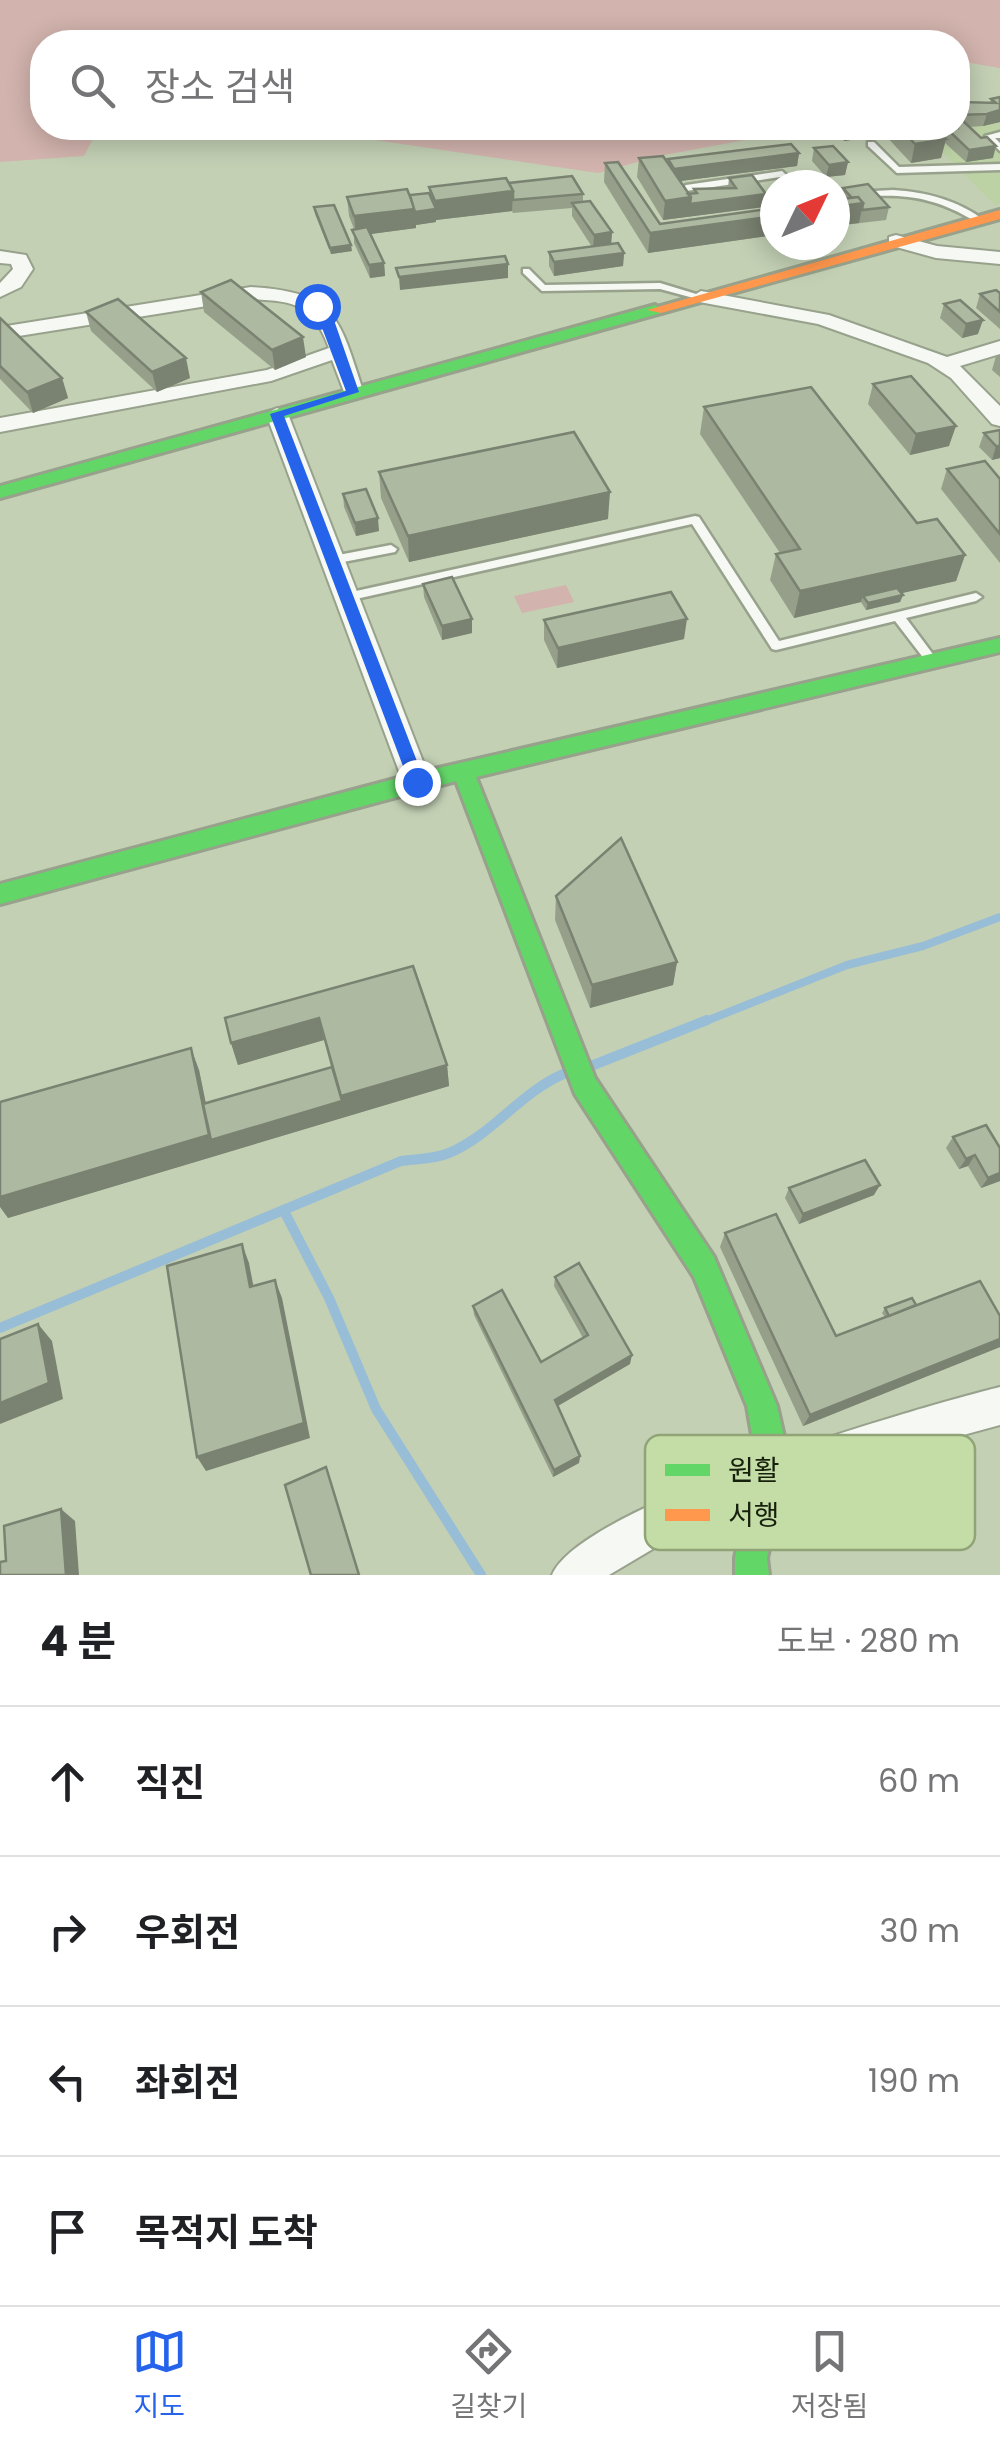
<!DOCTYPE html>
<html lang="ko">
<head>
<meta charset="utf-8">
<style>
	:root { --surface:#fff; --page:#f6f6f6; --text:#202124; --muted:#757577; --line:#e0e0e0; --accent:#2563eb }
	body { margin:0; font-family:Poppins,"Noto Sans KR",sans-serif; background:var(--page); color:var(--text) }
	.compass { position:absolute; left:760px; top:170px; width:90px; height:90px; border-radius:50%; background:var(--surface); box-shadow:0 5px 25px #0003; rotate:47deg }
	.stop { position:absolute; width:30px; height:30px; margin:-22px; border:8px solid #2563eb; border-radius:50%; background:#fff }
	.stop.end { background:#2563eb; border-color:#fff; box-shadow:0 2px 10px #0008 }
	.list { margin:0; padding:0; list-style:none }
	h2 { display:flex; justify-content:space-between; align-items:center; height:130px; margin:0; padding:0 40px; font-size:42px }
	h2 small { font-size:32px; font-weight:400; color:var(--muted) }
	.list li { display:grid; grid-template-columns:65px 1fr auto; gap:30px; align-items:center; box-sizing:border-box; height:150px; padding:0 40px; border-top:2px solid var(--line) }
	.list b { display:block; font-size:38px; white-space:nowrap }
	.list em { font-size:32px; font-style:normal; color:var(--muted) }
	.icon { flex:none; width:55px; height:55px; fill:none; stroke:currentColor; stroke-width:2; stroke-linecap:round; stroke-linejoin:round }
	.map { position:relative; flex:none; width:1000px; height:1575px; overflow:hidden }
	.search { position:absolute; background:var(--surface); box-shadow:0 5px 25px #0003; left:30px; right:30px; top:30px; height:110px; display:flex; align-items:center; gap:25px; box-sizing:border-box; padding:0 35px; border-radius:40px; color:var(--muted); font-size:38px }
	.sheet { height:730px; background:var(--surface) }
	nav { display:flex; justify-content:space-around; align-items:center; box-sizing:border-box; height:140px; border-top:2px solid var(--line); background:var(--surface); font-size:28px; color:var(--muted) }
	nav a { display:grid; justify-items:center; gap:5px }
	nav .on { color:var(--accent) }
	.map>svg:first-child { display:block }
	.built { fill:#bcd2a4 }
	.green { fill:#d2b3ad }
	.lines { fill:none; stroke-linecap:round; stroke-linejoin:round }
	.stream-far1 { stroke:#98bdd6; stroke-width:8 }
	.stream { stroke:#98bdd6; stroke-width:10 }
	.lane-casing { stroke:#97a18b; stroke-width:5 }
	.street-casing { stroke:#97a18b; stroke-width:4 }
	.fast-casing { stroke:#97a18b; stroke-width:6 }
	.slow-casing { stroke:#97a18b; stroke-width:6 }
	.lane { fill:#f6f8f4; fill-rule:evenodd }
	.street { fill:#f6f8f4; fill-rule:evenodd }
	.fast { fill:#63d668; fill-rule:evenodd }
	.slow { fill:#ff974d; fill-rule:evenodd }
	.wall { fill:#969f8a }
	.shaded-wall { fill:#7a8271 }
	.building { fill:#aeb9a1; stroke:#7a8271; stroke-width:2.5 }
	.route { fill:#2563eb }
	.key { fill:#c4dda7; stroke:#90a478; stroke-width:2.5 }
	.key-label { font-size:28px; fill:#17200c }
</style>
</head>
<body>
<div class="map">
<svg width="1000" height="1575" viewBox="0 0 1000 1575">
	<rect width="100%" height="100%" fill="#c3d0b4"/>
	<polygon class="built" points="1000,104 1000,204 995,205 918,128 958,128"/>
	<g class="green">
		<polygon points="0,0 1000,0 1000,68 958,61 958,42 42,42 42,128 809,128 659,156 598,173 368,139 95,135 84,156 0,162"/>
		<polygon points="566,585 574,602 522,613 514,596"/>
	</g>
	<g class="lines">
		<polyline class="stream-far1" points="701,1023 847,965 923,946 1000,917"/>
		<g class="stream">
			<polyline points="591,1066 707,1020"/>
			<polyline points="284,1211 329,1298 376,1409 481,1575"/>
			<path d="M0,1328L401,1161C417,1159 434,1159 449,1153C494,1134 522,1090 568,1072"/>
		</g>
		<defs>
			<g id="lane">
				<polygon points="1000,132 1000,138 995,138 1000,143 1000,151 985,136"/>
				<polygon points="868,142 874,142 899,167 1000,164 1000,170 897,173 868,146"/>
				<polygon points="782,171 797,185 788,185 780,177 686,191 682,188 686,185"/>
				<path d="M893,190C926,192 957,200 984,220L976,222C925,191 892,194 835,199V193Z"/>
				<polygon points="523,269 529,269 545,285 660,283 706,297 701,300 660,289 542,291 523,273"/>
				<polygon points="695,516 699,517 779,641 976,593 982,597 976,601 906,618 938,661 932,666 928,664 895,621 776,650 772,649 692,524 347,601 341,597 347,593"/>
				<polygon points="391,545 397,549 395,552 333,564 327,560 333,556"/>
			</g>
			<g id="street">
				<polygon points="896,235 937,246 1000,252 1000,264 936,258 889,245 889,237"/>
				<polygon points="0,251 26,255 33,269 21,287 0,297 0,283 13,269 11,264 0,263"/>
				<path d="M251,287C338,292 339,318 364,393L360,397H346L332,360L271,381L0,432V418L267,370L329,348C313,304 295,301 251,299L0,339V327Z"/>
				<polygon points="701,291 829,315 947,357 1000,341 1000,354 960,366 1000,406 1000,426 992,424 951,378 928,363 818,324 694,301 691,297"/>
				<polygon points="277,408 288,414 431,782 427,790 417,793 407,790 403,782 266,414"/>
				<path d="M1000,1387V1425L875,1459L752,1503L673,1537L609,1575H552C581,1505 919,1407 1000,1387Z"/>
			</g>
			<g id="fast">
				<polygon points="655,305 663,310 661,313 0,498 0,486"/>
				<polygon points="1000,638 1000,652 476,777 595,1078 714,1257 777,1406 785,1441 784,1479 767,1558 769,1575 735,1575 735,1558 752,1479 753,1441 747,1406 694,1277 575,1094 456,781 0,904 0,884 417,773"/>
			</g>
			<polygon id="slow" points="1000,210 1000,219 661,313 647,310"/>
		</defs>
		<use href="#lane" class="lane-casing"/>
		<use href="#street" class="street-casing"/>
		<use href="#fast" class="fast-casing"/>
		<use href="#slow" class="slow-casing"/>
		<use href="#lane" class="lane"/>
		<use href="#street" class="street"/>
		<use href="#fast" class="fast"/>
		<use href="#slow" class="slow"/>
	</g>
	<g class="wall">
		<polygon points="1000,97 1000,122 983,126 969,127 993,158 966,162 945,143 941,158 911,163 885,135 844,141 840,136 841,128 958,128 958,108 960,108 962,102 990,103 991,99"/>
		<polygon points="814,148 848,162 845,175 826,177 812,161"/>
		<polygon points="799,153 797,166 680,181 686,190 692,194 694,193 694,189 728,188 729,178 766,194 764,207 663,220 637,177 639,158 668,163 668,159"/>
		<polygon points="605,163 660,224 775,208 775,235 648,253 604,182"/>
		<polygon points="509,183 583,194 583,202 612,232 611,244 624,253 623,266 554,276 549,266 549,252 592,247 572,216 572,208 513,213 512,211 436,220 436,222 416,225 416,228 370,234 384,263 385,276 370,278 354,243 354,229 349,216 347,197 410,195 429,193 429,187"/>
		<polygon points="843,188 889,207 886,220 835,226 835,200 841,199"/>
		<polygon points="314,207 352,251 331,254 315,214"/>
		<polygon points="201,292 306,357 275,370 204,312"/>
		<polygon points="1000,293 1000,329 976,308 980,294"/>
		<polygon points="944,304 978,334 962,338 940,318"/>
		<polygon points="86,312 190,378 157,392 91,331"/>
		<polygon points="0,318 62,378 68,398 33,413 0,379"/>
		<polygon points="1000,355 1000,377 992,370 996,356"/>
		<polygon points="873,384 949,446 910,455 868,404"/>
		<polygon points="704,407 917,523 965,555 956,581 901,593 903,595 900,602 866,610 861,602 794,618 770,580 776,554 780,553 700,434"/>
		<polygon points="1000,430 1000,458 992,460 979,447 984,433"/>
		<polygon points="947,469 1000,479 1000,563 941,489"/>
		<polygon points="379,472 608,519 409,562 381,498"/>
		<polygon points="343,494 379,531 356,536 344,507"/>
		<polygon points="423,584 472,633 442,640 424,597"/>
		<polygon points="544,620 684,639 557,668 544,640"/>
		<polygon points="556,896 677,962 673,985 590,1008 555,920"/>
		<polygon points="413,966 447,1065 449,1086 8,1218 199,1070 206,1104 331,1067 324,1040 238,1065 231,1043"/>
		<polygon points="986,1125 1000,1181 981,1188 968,1166 959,1169 946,1148 953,1137"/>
		<polygon points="789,1188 874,1195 799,1224 785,1198"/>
		<polygon points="725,1233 836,1336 885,1317 882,1313 885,1308 916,1305 1000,1316 1000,1347 803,1426 720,1247"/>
		<polygon points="555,1277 630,1364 558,1406 580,1456 579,1463 553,1477 474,1315 473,1306 541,1362 583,1338 554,1286"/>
	</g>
	<g class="shaded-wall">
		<polygon points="1000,110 1000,122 983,126 987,114"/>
		<polygon points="847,128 887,128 885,135 844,141"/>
		<polygon points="946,139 941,158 911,163 915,144"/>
		<polygon points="996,146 993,158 966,162 969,150"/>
		<polygon points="799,153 797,166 673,182 674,169"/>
		<polygon points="848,162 845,175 826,177 829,165"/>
		<polygon points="513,191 512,211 436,220 436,222 416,225 416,228 356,236 354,216 415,209 435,209 435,201"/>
		<polygon points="766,194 764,207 663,220 665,201 691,197"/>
		<polygon points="863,203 859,223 835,226 835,207"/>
		<polygon points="775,216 775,235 648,253 650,233"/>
		<polygon points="612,232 611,245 593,248 594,235"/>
		<polygon points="351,245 352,251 331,254 330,248"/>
		<polygon points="624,253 623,266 554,276 554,262"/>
		<polygon points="384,263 385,276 370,278 369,265"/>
		<polygon points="508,264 508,278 400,290 399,277"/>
		<polygon points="983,320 978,334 962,338 966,324"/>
		<polygon points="303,337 306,357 275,370 272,350"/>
		<polygon points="186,358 190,378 157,392 152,372"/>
		<polygon points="62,378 68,398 33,413 27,392"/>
		<polygon points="956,426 949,446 910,455 916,434"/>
		<polygon points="996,446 1000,446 1000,458 992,460"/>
		<polygon points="610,492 608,519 409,562 408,536"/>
		<polygon points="378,518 379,531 356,536 355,523"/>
		<polygon points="965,555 956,581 867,601 863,596 861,602 794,618 800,591"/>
		<polygon points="903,595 900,602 866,610 868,603"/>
		<polygon points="472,619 472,633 442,640 442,626"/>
		<polygon points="687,619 684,639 557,668 558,648"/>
		<polygon points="677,962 673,985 590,1008 592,985"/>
		<polygon points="319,1018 324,1040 238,1065 231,1043"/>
		<polygon points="191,1048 199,1070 213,1139 341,1096 447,1065 449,1086 8,1218 0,1207 0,1197"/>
		<polygon points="975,1155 968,1166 959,1169 966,1159"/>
		<polygon points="1000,1173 1000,1181 981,1188 988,1178"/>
		<polygon points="880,1185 874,1195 799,1224 803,1214"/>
		<polygon points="242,1244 249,1263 257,1305 250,1287"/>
		<polygon points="275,1280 282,1298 310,1438 206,1471 197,1457"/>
		<polygon points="38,1324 52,1341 63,1399 0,1424 0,1403"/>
		<polygon points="1000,1339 1000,1347 803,1426 810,1415"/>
		<polygon points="632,1355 630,1364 554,1408 555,1400"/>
		<polygon points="580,1456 579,1463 553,1477 554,1470"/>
		<polygon points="61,1509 75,1521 79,1575 66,1575"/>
	</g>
	<g class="building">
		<polygon points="1000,97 1000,110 987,114 958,115 958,108 967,107 962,102 996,103 991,99"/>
		<polygon points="962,120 981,138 987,137 996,146 969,150 946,128 958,128 958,121"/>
		<polygon points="900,128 934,128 946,139 915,144"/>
		<polygon points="791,144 799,153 674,169 668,159"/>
		<polygon points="833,146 848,162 829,165 814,148"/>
		<polygon points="663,156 691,197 665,201 639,158"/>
		<polygon points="618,162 660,224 775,208 775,216 650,233 605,163"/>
		<polygon points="752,175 766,194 690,204 691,197 688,194 697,193 694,189 736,188 729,178"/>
		<polygon points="572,176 583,194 513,200 513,191 509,183"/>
		<polygon points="506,178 513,191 435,201 429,187"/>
		<polygon points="868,184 889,207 862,210 863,203 858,197 852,198 843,188"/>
		<polygon points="407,189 415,209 354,216 347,197"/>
		<polygon points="429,193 436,209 415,212 410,195"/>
		<polygon points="858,197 863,203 835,207 835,200"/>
		<polygon points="590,201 612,232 594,235 572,203"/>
		<polygon points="334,205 351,245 330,248 314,207"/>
		<polygon points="367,227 384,263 369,265 352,230"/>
		<polygon points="618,243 624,253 554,262 549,252"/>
		<polygon points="505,256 508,264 399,277 396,268"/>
		<polygon points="231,280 303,337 272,350 201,292"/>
		<polygon points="996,290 1000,293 1000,312 980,294"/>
		<polygon points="118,299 186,358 152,372 86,312"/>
		<polygon points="960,300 983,320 966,324 944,304"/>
		<polygon points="0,318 62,378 27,392 0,366"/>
		<polygon points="911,376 956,426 916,434 873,384"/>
		<polygon points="811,387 917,523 937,519 965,555 800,591 776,554 800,549 704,407"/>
		<polygon points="1000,430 1000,446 996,446 984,433"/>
		<polygon points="574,432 610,492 408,536 379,472"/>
		<polygon points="985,461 1000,479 1000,534 947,469"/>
		<polygon points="366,489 378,518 355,523 343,494"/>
		<polygon points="452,577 472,619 442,626 423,584"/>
		<polygon points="897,588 903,595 868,603 863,596"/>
		<polygon points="671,592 687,619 558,648 544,620"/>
		<polygon points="621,838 677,962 592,985 556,896"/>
		<polygon points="413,966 447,1065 341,1096 319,1018 231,1043 225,1018"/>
		<polygon points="191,1048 209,1135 0,1197 0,1102"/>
		<polygon points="332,1067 342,1101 211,1140 203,1104"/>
		<polygon points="986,1125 1000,1148 1000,1173 988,1178 975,1155 966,1159 953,1137"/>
		<polygon points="865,1160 880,1185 803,1214 789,1188"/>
		<polygon points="776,1214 836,1336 980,1281 1000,1316 1000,1339 810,1415 725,1233"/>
		<polygon points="242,1244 250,1287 275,1280 304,1423 197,1457 167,1266"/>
		<polygon points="579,1263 632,1355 555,1400 580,1456 554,1470 473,1306 502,1290 541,1362 588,1335 555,1277"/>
		<polygon points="912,1298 916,1305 889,1316 885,1308"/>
		<polygon points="38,1324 49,1383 0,1403 0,1339"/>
		<polygon points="326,1467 359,1575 311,1575 285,1485"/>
		<polygon points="61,1509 66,1575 0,1575 0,1562 6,1561 4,1526"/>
	</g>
	<polygon class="route" points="313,304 321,304 335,323 359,392 284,416 425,782 417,788 409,782 270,414 346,391"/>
	<rect x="645" y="1435" width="330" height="115" rx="15" class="key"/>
	<rect x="665" y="1464" width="45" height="12" fill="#63d668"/>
	<rect x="665" y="1509" width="45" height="12" fill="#ff974d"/>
	<g class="key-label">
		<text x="728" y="1480">원활</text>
		<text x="728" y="1525">서행</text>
	</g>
</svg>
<svg class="compass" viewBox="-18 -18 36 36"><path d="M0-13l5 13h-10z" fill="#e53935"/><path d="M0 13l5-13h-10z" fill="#757577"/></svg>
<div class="stop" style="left:317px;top:306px"></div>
<div class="stop end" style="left:417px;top:782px"></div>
<div class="search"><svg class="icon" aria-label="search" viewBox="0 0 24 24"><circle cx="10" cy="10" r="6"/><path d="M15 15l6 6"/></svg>장소 검색</div>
</div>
<section class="sheet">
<h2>4 분<small>도보 · 280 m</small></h2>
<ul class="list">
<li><svg class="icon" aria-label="ahead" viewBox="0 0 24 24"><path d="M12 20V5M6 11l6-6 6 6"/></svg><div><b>직진</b></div><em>60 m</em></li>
<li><svg class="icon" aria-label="right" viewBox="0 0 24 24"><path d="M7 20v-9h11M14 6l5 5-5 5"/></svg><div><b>우회전</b></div><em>30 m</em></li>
<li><svg class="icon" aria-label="left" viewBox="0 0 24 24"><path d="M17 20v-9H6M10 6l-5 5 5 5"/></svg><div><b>좌회전</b></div><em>190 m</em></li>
<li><svg class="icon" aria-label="arrive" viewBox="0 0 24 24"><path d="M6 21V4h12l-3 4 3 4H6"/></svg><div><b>목적지 도착</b></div></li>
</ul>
</section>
<nav>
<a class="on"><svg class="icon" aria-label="map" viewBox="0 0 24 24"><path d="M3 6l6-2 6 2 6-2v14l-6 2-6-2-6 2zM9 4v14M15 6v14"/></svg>지도</a>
<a><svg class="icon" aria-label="directions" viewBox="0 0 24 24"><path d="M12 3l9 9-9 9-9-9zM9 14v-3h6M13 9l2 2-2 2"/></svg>길찾기</a>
<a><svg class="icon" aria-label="saved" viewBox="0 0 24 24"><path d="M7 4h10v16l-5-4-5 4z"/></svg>저장됨</a>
</nav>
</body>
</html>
